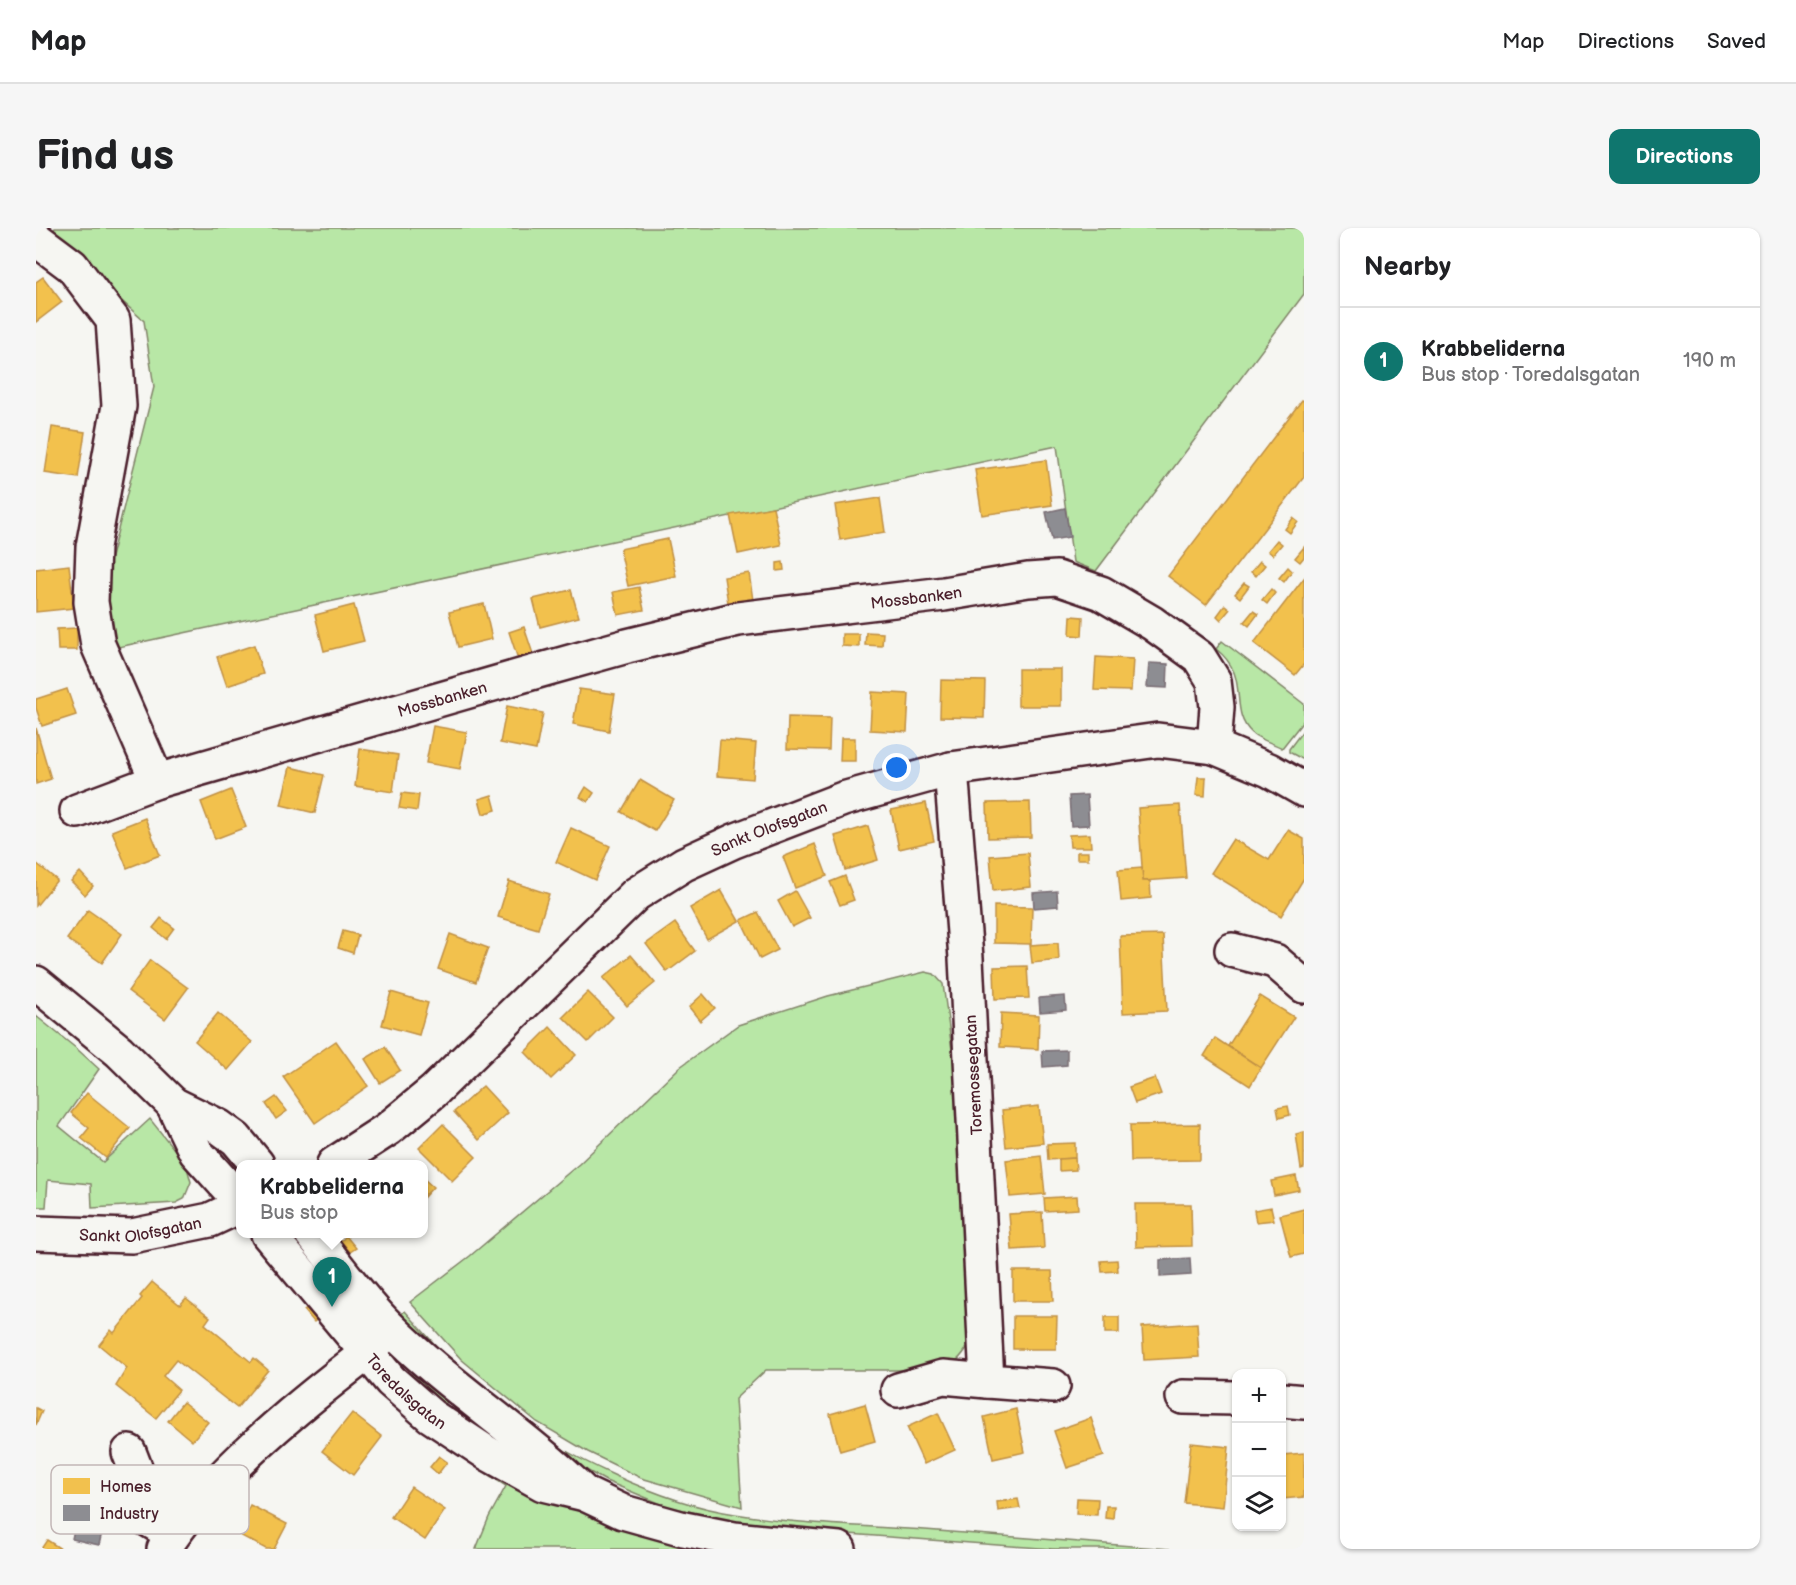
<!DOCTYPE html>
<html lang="en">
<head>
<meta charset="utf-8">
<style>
	:root { --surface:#fff; --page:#f6f6f6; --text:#202124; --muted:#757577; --line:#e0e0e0; --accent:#0f766e }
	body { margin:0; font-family:"Balsamiq Sans",sans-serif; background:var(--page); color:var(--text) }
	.controls { position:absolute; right:18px; bottom:18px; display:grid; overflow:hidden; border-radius:12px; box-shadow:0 2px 4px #0004 }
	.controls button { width:54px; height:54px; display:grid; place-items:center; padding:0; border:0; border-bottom:2px solid var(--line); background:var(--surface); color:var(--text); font:30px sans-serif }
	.you { position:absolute; left:861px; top:540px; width:21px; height:21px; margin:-15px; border:4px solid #fff; border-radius:50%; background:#1a73e8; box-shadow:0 0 0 9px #1a73e833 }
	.badge { display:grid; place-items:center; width:39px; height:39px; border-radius:50%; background:var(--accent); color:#fff; font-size:20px; font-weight:700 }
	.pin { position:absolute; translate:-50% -50px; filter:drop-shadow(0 2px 3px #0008) }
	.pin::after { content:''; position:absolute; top:32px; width:21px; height:18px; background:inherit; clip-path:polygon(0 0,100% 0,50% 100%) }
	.popup { position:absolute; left:200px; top:932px; width:192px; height:78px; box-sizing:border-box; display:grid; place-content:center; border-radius:12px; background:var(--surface); filter:drop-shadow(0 2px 4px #0005); font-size:20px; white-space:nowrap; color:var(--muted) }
	.popup b { font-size:22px; color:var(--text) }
	.popup::after { content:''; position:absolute; left:50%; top:100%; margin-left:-12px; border:12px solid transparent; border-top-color:var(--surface) }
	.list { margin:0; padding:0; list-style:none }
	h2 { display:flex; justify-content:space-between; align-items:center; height:78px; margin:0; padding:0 24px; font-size:26px }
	h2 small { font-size:20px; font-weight:400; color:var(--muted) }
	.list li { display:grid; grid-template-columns:39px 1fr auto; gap:18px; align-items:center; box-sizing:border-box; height:108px; padding:0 24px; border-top:2px solid var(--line) }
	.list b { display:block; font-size:22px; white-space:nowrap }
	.list p { margin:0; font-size:20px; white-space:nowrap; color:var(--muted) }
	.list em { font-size:20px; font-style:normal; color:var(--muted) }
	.icon { flex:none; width:33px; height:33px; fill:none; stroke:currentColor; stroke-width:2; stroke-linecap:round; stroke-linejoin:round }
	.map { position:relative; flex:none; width:1268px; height:1321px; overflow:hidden; border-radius:12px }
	header { display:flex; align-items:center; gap:36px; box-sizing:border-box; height:84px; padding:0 30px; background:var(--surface); border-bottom:2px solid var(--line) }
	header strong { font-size:28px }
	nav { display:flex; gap:33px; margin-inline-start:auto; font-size:21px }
	.intro { display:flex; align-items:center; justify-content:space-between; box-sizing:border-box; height:144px; padding:0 36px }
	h1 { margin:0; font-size:42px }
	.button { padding:15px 27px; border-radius:12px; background:var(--accent); color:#fff; font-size:21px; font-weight:700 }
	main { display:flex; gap:36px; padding:0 36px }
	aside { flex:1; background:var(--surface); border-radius:12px; box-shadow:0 2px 4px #0004 }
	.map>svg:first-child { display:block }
	.green { fill:#b8e7a6; stroke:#818368; stroke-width:1.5 }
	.homes { fill:#f2c14e; stroke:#c09044; stroke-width:1.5 }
	.industry { fill:#8d8d92; stroke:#796c73; stroke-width:1.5 }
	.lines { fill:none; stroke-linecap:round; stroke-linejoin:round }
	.minor-casing { stroke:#4a1f2b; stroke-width:38 }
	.minor { stroke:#f6f6f2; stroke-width:33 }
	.labels { text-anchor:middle; stroke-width:6; stroke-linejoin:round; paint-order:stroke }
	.street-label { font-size:16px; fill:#4a1f2b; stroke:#f6f6f2 }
	.key { fill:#f6f6f2; stroke:#c2b6b6; stroke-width:1.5 }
	.key-label { font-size:16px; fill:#4a1f2b }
</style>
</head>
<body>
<header>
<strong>Map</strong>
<nav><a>Map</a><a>Directions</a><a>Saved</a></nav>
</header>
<div class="intro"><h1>Find us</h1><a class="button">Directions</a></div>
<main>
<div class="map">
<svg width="1268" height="1321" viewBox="0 0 1268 1321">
	<rect width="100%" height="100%" fill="#f6f6f2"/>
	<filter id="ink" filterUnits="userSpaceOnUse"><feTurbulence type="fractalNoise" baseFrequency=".0167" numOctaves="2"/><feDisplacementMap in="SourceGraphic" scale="12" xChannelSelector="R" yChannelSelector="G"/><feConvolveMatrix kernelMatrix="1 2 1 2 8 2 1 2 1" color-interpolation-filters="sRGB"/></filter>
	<g filter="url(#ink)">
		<g class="green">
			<polygon points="19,0 1268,0 1268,66 1060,343 1037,334 1021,218 73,421 71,345 118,159 108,93 13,8"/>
			<path d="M1186,413L1268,476V492L1246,520C1237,515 1224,512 1216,505C1191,482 1216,449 1180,421Z"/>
			<polygon points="1268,501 1268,532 1253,524 1253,521"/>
			<path d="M889,744L898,746L907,756L923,873L934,1115C924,1132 919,1136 901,1142H730L699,1171L706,1279L605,1250L552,1224L501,1194L425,1131L374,1074L434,1028L543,936L644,839L702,797L792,768Z"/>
			<polygon points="0,788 41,821 63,841 23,898 67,934 114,891 150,936 155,954 148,971 140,975 56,980 55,956 12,952 10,979 0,979"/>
			<path d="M369,1083C400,1118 431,1154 468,1183C528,1228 625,1275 699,1286C761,1296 826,1298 889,1302C971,1308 1052,1315 1134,1321H1018L758,1302L708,1296L630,1278L570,1253L520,1225L465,1184L377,1111L358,1092Z"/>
			<polygon points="378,1143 412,1173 407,1178 372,1152"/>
			<polygon points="445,1236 692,1321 440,1321 453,1289 470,1258 445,1242"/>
		</g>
		<g class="homes">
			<polygon points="7,49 26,74 0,94 0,54"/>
			<polygon points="1266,172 1268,173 1268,249 1170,377 1132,348"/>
			<polygon points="16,199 49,204 42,250 9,245"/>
			<polygon points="1010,232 1016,277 946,287 939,242"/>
			<polygon points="844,270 849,304 804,312 799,277"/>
			<polygon points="737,279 745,317 702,326 694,287"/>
			<polygon points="1257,290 1262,294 1254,305 1249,301"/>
			<polygon points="632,311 640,348 592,358 584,321"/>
			<polygon points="1241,312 1246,316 1237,327 1232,323"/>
			<polygon points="1268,319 1268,329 1264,334 1259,330"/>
			<polygon points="1224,333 1229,337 1220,348 1215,344"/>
			<polygon points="747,334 748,342 741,343 741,335"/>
			<polygon points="33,337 38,380 0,384 0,341"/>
			<polygon points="1252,339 1256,343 1248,354 1243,350"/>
			<polygon points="713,345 717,372 692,375 688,349"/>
			<polygon points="1268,350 1268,436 1259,447 1218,415"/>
			<polygon points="1208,355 1213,358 1204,370 1199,366"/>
			<polygon points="603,359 608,382 582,387 577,364"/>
			<polygon points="1235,361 1239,365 1231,376 1226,372"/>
			<polygon points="535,362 543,389 504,399 497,371"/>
			<polygon points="448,376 456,411 422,419 413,384"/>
			<polygon points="318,377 328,413 288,423 279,387"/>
			<polygon points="1189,377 1194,381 1185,392 1181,388"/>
			<polygon points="1217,383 1222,386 1213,398 1208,394"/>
			<polygon points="1035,388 1047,389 1046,408 1034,407"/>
			<polygon points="488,399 497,426 482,431 473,404"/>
			<polygon points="41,400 41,422 22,422 21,401"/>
			<polygon points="830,404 847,405 846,418 829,417"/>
			<polygon points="806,406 823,406 823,419 806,418"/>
			<polygon points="218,417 227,446 191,458 181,429"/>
			<polygon points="1060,429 1097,431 1095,463 1058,462"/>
			<rect x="982" y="441" width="43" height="37"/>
			<polygon points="905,452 949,453 948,490 904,489"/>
			<polygon points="31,461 40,487 6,498 0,480 0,471"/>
			<polygon points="543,461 579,466 573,503 537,496"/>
			<polygon points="836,464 873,466 871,504 834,502"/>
			<polygon points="471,478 507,485 500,522 464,515"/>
			<polygon points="752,489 794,490 793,522 751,521"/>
			<polygon points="397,498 431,504 424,541 390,535"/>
			<polygon points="0,500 15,551 0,556"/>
			<polygon points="805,510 819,510 819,533 804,533"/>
			<polygon points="684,512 720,515 717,551 681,548"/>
			<polygon points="324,521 362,527 357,564 319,558"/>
			<polygon points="254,539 288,547 279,585 245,577"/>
			<polygon points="1162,549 1170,549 1169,568 1160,567"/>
			<polygon points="604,552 638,572 619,603 585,584"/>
			<polygon points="550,559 558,565 552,574 544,569"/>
			<polygon points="195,562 210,599 179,611 165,574"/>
			<polygon points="366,565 383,567 381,583 363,580"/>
			<polygon points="456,567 460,582 447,586 443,571"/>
			<polygon points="994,574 995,609 952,610 951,575"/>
			<polygon points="890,575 898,613 863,621 855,582"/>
			<polygon points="1144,577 1150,650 1107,653 1102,580"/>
			<polygon points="109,590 124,627 91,640 76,603"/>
			<polygon points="832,598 842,632 809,642 799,608"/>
			<polygon points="535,600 574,618 559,652 520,634"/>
			<polygon points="1252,602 1268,611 1268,650 1245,688 1175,645 1197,611 1233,632"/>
			<polygon points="1054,606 1055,619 1034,619 1033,607"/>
			<polygon points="779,616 791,648 759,660 747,629"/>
			<rect x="1041" y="624" width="11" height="7"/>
			<polygon points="992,625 995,659 957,663 954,628"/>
			<polygon points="0,635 21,652 0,678"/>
			<polygon points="1106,640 1107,653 1114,653 1115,670 1085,673 1082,642"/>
			<polygon points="44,644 57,658 49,667 35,653"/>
			<polygon points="809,648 818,672 804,677 794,654"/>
			<polygon points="473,653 513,666 502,701 462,689"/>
			<polygon points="685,662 703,693 671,711 654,680"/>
			<polygon points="759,663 774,690 756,699 742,673"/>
			<polygon points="958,678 996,679 995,716 958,715"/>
			<polygon points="52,682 86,706 66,735 31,711"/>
			<polygon points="722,684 742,722 724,731 705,692"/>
			<polygon points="125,690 138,700 130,711 117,700"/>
			<polygon points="639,695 659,723 631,744 610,716"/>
			<polygon points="307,703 322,707 317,725 302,720"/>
			<polygon points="414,706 452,720 440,754 402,741"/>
			<polygon points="1127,707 1131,783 1087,785 1084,708"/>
			<polygon points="1022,715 1023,732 996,735 994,717"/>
			<polygon points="595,727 619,755 591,778 567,750"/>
			<polygon points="114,732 152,760 129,791 92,763"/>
			<polygon points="991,738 993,770 959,771 958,739"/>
			<polygon points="355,764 392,775 383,807 346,797"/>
			<polygon points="552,764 577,789 552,814 527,789"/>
			<polygon points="667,766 679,780 664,793 653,779"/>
			<polygon points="1224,768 1258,789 1225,840 1192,818"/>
			<polygon points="182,785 216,814 192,842 159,813"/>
			<polygon points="965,785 1003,787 1002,821 964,819"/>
			<polygon points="514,799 540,827 515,851 489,824"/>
			<polygon points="1179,810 1225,840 1214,858 1168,828"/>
			<polygon points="300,813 332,858 279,895 247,849"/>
			<polygon points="349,819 364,842 344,855 329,831"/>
			<polygon points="1119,850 1125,866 1099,875 1093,859"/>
			<polygon points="447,858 472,885 443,912 418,884"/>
			<polygon points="51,865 94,900 70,930 45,910 53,900 35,885"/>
			<polygon points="240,869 251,883 240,891 230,876"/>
			<polygon points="1003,878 1007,915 970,919 966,882"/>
			<polygon points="1252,878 1254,887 1243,890 1241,880"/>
			<polygon points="407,896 440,929 416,953 383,920"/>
			<polygon points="1164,896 1164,932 1095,933 1094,897"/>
			<polygon points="1268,904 1268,940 1265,941 1260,906"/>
			<polygon points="1039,915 1039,930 1012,932 1011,916"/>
			<polygon points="1005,928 1009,966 974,969 970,932"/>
			<polygon points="1039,930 1040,942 1023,943 1023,931"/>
			<polygon points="1260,948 1263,962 1238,967 1235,953"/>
			<polygon points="388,951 397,959 388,969"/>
			<polygon points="1041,968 1042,981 1009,983 1008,970"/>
			<polygon points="1099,976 1155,976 1156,1018 1100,1019"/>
			<polygon points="1235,979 1238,992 1220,994 1218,982"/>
			<polygon points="1268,981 1268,1026 1255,1029 1244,987"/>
			<polygon points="1006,984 1008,1020 976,1022 973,986"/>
			<polygon points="310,1008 320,1020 314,1024 305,1013"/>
			<polygon points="1081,1032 1082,1043 1066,1044 1065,1033"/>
			<polygon points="977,1043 1016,1043 1017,1073 977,1073"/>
			<polygon points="116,1054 144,1077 150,1070 174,1089 169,1096 215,1134 218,1130 232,1142 201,1180 140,1132 127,1148 143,1162 120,1190 80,1158 91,1140 63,1117 75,1102 78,1105 106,1070 104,1068"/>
			<polygon points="274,1078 284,1089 278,1094 268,1082"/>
			<polygon points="977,1088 1021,1088 1020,1121 977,1121"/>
			<rect x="1069" y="1089" width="14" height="16"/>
			<polygon points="1161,1095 1163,1129 1108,1132 1106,1099"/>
			<polygon points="147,1174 172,1194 156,1213 132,1193"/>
			<polygon points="829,1176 839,1213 804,1223 794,1186"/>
			<polygon points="0,1180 6,1183 0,1197"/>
			<polygon points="980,1181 989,1224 957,1231 948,1189"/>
			<polygon points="316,1185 346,1209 317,1247 286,1223"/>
			<polygon points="902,1185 919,1222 888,1236 871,1199"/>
			<polygon points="1055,1190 1068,1228 1031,1240 1018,1203"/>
			<polygon points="1155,1215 1193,1219 1187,1279 1148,1275"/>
			<polygon points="1268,1225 1268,1269 1246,1271 1246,1227"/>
			<polygon points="403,1228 411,1234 402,1246 394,1239"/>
			<polygon points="375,1259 409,1282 389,1312 355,1289"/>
			<polygon points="1041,1270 1062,1271 1061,1287 1040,1286"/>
			<polygon points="982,1271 984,1280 962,1283 961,1274"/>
			<polygon points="214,1277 251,1296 238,1321 230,1321 200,1305"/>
			<polygon points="1070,1278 1078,1278 1077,1291 1069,1290"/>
			<polygon points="11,1312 25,1321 5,1321"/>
		</g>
		<g class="industry">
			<polygon points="1029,280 1034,309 1016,312 1010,284"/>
			<polygon points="1113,435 1132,436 1131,460 1111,459"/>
			<polygon points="1051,567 1053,597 1035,598 1033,568"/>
			<polygon points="1021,663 1022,678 998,680 997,665"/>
			<polygon points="1029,768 1030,782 1004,784 1003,770"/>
			<polygon points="1031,822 1031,837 1007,839 1006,823"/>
			<polygon points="1154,1030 1155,1047 1124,1049 1124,1032"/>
			<polygon points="43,1257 74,1264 69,1284 38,1276"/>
			<polygon points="42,1281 70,1287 63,1317 36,1311"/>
		</g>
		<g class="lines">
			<defs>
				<g id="minor">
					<path id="s1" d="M0,11L36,38L77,92L83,178L57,319L55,374L62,417L121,553L509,441L591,418L702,391L908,366L992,352L1021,350L1065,365L1116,395L1163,429L1178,453L1181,479L1178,519"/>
					<polyline points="41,583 121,553"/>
					<polyline points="1196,722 1239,733 1268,758"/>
					<polyline points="0,755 83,823 137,876 182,898 200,911 221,936"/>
					<polyline points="137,876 160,924 204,973"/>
					<path id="s2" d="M298,936L352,901L397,864L600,666L648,636L698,613L807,571L915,541L1122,512L1178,519L1233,542L1268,562"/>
					<path id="s3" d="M0,1005L96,1008L174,992L204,978"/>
					<path id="s4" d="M232,1006L355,1153L395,1188L451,1225L507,1256L549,1266L587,1284L648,1301L698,1311L803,1321"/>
					<path d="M276,1006C300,1036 324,1070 351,1097C413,1159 487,1205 549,1266"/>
					<polyline points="951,1153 1017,1158"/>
					<polyline points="862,1162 907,1149 951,1153 930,730 915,541"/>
					<polyline points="1147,1169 1200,1170"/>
					<polyline points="1246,1172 1268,1174"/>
					<polyline points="93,1224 100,1242 105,1287 136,1306"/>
					<path d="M128,1321C143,1296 162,1275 182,1254C228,1206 279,1165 331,1125L345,1110"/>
				</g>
			</defs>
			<use href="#minor" class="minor-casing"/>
			<use href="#minor" class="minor"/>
		</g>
	</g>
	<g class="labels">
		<g class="street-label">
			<text dy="6" stroke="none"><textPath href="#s1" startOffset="1372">Mossbanken</textPath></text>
			<text dy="6" stroke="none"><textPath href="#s1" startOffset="886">Mossbanken</textPath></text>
			<text dy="6" stroke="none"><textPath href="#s2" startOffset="555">Sankt Olofsgatan</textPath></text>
			<text transform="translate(937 847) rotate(-93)" y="6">Toremossegatan</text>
			<text dy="6" stroke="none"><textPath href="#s3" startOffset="105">Sankt Olofsgatan</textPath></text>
			<text dy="6" stroke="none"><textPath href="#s4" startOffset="210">Toredalsgatan</textPath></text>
		</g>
	</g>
	<rect x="15" y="1237" width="198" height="69" rx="9" class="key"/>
	<rect x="27" y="1250" width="27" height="16" fill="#f2c14e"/>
	<rect x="27" y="1277" width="27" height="16" fill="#8d8d92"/>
	<g class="key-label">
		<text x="64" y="1264">Homes</text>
		<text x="64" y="1291">Industry</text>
	</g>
</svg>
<div class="controls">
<button>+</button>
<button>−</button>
<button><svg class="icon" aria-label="layers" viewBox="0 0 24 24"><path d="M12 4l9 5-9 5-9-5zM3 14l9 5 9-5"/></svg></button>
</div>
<div class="you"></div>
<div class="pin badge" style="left:296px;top:1079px">1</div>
<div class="popup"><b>Krabbeliderna</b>Bus stop</div>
</div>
<aside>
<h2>Nearby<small></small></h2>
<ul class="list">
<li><span class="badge">1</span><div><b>Krabbeliderna</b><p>Bus stop · Toredalsgatan</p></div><em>190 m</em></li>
</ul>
</aside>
</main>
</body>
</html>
